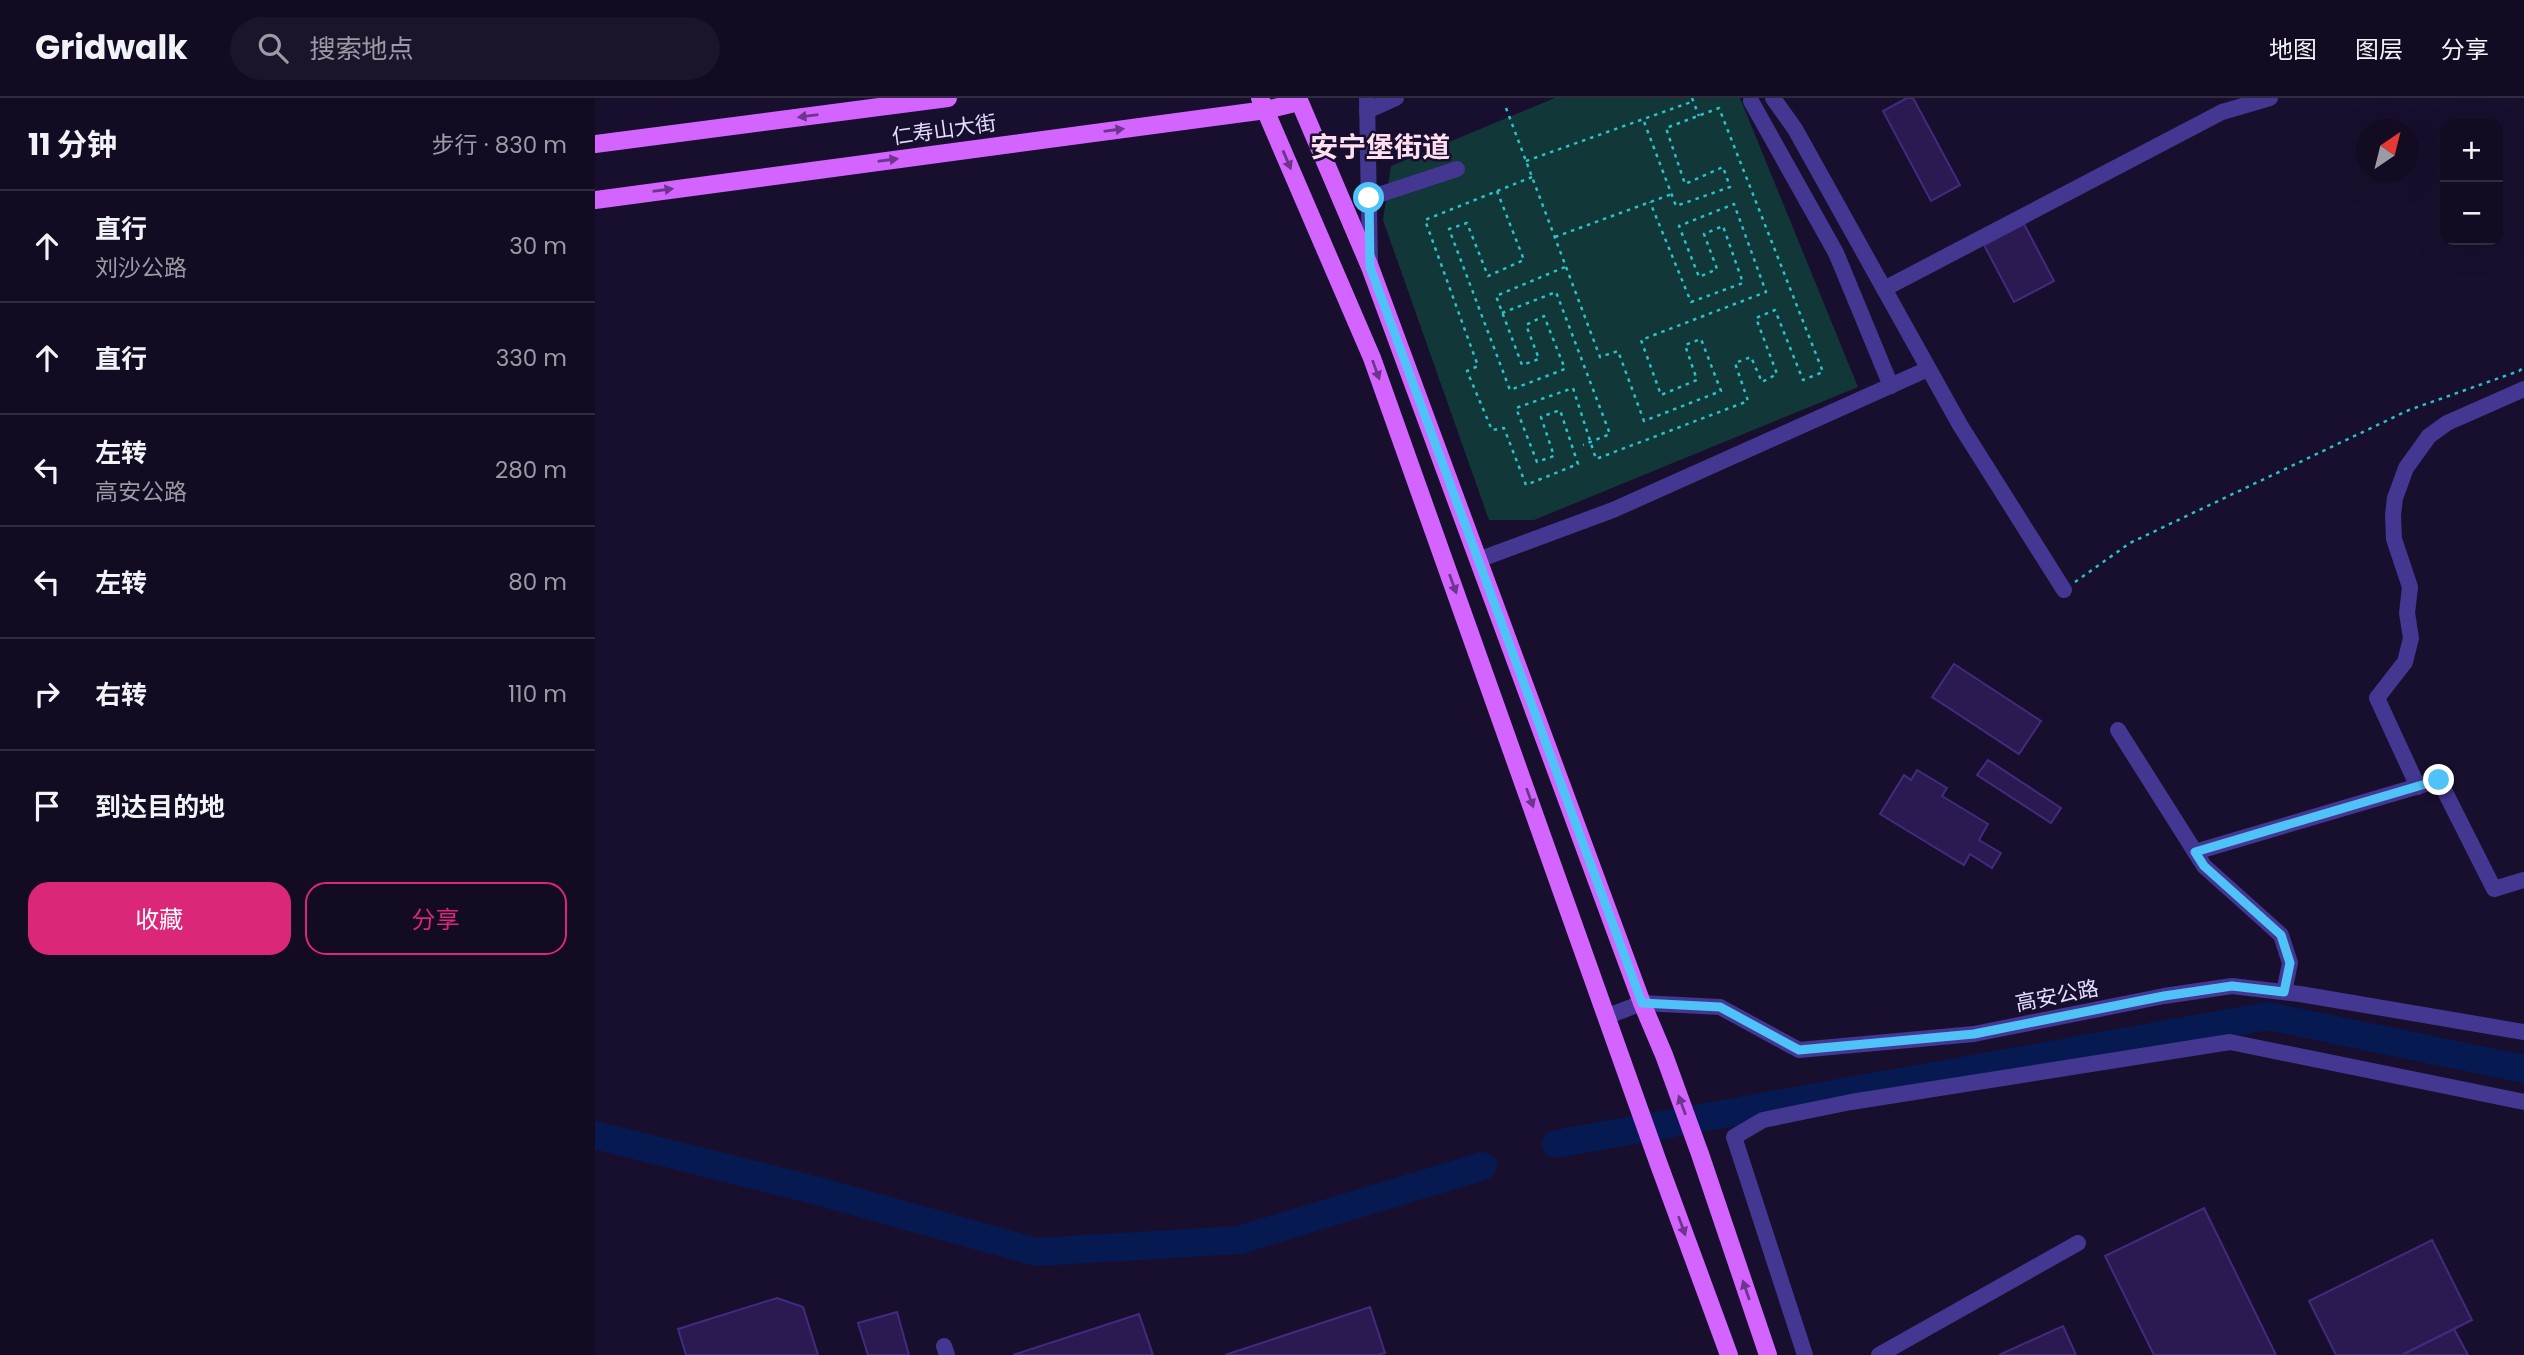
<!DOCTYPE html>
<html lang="zh">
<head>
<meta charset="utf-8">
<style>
	:root { --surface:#120b22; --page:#1b142a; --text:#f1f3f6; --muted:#9c9ba5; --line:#312b40; --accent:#db2777 }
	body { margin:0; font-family:Poppins,"Noto Sans SC",sans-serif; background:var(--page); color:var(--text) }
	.controls { position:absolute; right:21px; top:21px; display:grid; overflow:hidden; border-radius:14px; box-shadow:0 7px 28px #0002 }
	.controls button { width:63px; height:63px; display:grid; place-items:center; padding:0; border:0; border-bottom:2px solid var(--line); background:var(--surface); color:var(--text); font:35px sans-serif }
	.compass { position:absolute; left:1761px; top:21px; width:63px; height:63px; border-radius:50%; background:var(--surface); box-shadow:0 7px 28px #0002; rotate:35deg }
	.stop { position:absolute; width:21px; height:21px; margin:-16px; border:5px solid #4fc3f7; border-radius:50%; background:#fff }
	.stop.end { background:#4fc3f7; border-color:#fff; box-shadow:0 2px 7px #0008 }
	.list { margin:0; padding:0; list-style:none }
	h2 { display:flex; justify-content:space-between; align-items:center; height:91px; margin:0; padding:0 28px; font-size:30px }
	h2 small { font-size:23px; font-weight:400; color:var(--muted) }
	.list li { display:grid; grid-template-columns:46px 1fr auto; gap:21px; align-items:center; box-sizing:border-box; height:112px; padding:0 28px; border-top:2px solid var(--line) }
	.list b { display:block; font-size:26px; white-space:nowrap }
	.list p { margin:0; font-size:23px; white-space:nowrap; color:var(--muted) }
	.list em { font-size:23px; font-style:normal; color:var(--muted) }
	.actions { display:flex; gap:14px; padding:21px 28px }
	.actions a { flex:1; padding:16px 0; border:2px solid var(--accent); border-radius:21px; text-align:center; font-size:24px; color:var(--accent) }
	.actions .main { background:var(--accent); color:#fff }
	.icon { flex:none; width:38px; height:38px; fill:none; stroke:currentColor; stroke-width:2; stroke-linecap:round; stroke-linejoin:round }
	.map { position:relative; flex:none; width:1929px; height:1257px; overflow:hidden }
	header { display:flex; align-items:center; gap:42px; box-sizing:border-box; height:98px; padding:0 35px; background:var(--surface); border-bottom:2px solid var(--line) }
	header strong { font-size:33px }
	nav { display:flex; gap:38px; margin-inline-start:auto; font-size:24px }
	.search { width:490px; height:63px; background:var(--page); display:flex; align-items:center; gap:18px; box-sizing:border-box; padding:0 24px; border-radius:38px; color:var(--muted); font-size:26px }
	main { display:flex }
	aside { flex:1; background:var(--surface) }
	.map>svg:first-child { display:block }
	.green { fill:#123739 }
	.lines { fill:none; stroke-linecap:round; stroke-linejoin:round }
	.river { stroke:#061a51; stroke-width:28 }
	.building { fill:#2a1a51; stroke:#432a7f; stroke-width:2 }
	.path { stroke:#26c4ca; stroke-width:2.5; stroke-dasharray:3.5 5; stroke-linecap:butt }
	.minor { stroke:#433791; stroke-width:16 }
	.major { stroke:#d464ff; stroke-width:18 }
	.oneway { fill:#6d358c }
	.route { stroke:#4fc3f7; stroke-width:9 }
	.labels { text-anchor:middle; stroke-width:5; stroke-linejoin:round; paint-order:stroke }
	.street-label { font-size:21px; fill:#e4ddff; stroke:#180f2e }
	.district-label { font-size:28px; font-weight:bold; fill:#ffdff0; stroke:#180f2e }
</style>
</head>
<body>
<header>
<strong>Gridwalk</strong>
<div class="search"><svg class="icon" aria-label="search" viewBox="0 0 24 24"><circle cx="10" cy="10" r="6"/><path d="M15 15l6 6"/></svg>搜索地点</div>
<nav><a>地图</a><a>图层</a><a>分享</a></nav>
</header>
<main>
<aside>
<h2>11 分钟<small>步行 · 830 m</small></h2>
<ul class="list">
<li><svg class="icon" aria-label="ahead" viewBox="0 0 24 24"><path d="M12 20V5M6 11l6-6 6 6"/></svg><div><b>直行</b><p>刘沙公路</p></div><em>30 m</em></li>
<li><svg class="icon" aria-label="ahead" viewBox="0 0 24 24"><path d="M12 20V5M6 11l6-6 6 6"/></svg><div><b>直行</b></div><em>330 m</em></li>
<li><svg class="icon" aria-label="left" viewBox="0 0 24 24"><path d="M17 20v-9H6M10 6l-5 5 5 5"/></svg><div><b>左转</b><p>高安公路</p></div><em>280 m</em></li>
<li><svg class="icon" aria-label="left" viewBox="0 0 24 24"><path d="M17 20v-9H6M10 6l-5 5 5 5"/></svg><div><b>左转</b></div><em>80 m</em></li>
<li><svg class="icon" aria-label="right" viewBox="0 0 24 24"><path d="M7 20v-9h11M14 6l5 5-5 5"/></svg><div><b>右转</b></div><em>110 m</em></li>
<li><svg class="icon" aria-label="arrive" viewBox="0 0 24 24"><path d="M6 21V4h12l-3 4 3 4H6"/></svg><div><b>到达目的地</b></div></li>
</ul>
<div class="actions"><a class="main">收藏</a><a>分享</a></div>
</aside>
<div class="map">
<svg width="1929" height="1257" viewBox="0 0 1929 1257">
	<rect width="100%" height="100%" fill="#180f2e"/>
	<polygon class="green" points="960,0 1145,0 1263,289 939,422 894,422 788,122 796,68"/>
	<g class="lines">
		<g class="river">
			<polyline points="0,1037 219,1092 441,1154 644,1142 888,1068"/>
			<polyline points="961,1046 1673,918 1929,971"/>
		</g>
	</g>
	<g class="building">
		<polygon points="1312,0 1318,0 1365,87 1336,103 1288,13"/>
		<polygon points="1429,126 1459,183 1419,204 1389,147"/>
		<polygon points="1359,566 1446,623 1424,656 1337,599"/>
		<polygon points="1393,662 1466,710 1456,725 1382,677"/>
		<polygon points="1322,672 1352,690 1347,698 1393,726 1384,742 1406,755 1397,770 1375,756 1369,767 1285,716 1309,677 1316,682"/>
		<polygon points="1609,1110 1681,1257 1559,1257 1510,1158"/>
		<polygon points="1837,1142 1877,1222 1807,1257 1741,1257 1714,1203"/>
		<polygon points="182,1200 208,1209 223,1257 91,1257 83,1231"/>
		<polygon points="775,1209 790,1255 782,1257 630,1257"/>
		<polygon points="302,1214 314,1257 273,1257 263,1225"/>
		<polygon points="544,1216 558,1257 418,1257"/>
		<polygon points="1468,1228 1481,1257 1404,1257"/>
		<polygon points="1859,1231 1873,1257 1807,1257"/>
	</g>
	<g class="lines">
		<g class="path">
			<polyline points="1097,0 1104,18"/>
			<polyline points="911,10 1005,259 1023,253 1049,323 1126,293 1106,241 1090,247 1102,282 1066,297 1046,242 1171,194 1139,106 1084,128 1104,179 1122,171 1109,136 1128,128 1148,185 1096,204 1055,104"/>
			<polyline points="931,63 1099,3"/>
			<polyline points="937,79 830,122 883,268 872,273 897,332 909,330 931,387 983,366 965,312 946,319 959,358 942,364 921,310 978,290 1001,361 1153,303 1140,265 1156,259 1167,284 1182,276 1161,220 1180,212 1208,282 1228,274 1124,10 1071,30 1090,86 1128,69 1135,89 1081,108 1048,21"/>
			<polyline points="902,93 929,162 893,178 872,125 854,131 915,292 970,271 949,218 931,227 944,261 927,267 901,198 970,169"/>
			<polyline points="960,139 1077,96"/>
			<polyline points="907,215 961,194 1015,336 988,347"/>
			<polyline points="1480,484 1535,445 1814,312 1924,273 1929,269"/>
		</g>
		<g class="minor">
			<polyline points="772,0 775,166"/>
			<polyline points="1178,0 1200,31 1365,327 1469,492"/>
			<polyline points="1156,3 1241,155 1296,288"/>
			<polyline points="772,13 801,0"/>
			<polyline points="774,100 862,71"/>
			<polyline points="1289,191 1627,14 1675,0"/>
			<polyline points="883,462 1018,412 1333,271"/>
			<polyline points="1523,632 1609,768 1686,837 1695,865 1689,894"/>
			<polyline points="1823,689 1782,600 1810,564 1816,540 1812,515 1815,489 1799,441 1798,417 1800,400 1811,370 1834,338 1852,325 1929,291"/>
			<polyline points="1600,754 1844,682 1899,791 1929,782"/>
			<polyline points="1013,918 1047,905 1125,909 1204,952 1379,936 1569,898 1637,888 1705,896 1929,934"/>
			<polyline points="349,1248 352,1257"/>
			<polyline points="1210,1257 1139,1039 1168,1022 1256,1004 1635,944 1929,1004"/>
			<polyline points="1284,1257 1483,1145"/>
		</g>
		<g class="major">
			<polyline points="665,0 777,260 1063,1064 1134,1257"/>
			<polyline points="703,0 775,169 1047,905 1069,957 1105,1056 1173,1257"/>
			<polyline points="0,46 353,0"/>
			<polyline points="0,102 671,12 704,4"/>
		</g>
	</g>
	<defs><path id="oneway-solid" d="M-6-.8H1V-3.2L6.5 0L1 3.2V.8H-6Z" transform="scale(1.75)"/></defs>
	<g class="oneway">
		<use href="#oneway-solid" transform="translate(213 18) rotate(173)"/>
		<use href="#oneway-solid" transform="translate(519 32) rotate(-8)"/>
		<use href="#oneway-solid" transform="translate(293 62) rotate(-8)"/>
		<use href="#oneway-solid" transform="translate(692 62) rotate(67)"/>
		<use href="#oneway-solid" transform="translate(68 92) rotate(-8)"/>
		<use href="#oneway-solid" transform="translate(781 272) rotate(70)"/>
		<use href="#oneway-solid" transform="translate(858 486) rotate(70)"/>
		<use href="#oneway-solid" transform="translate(935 700) rotate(70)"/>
		<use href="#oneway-solid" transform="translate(1087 1007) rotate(-110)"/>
		<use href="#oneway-solid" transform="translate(1087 1128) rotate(70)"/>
		<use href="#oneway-solid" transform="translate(1151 1192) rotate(-109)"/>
	</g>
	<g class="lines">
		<polyline class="route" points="774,100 775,169 1047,905 1125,909 1204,952 1379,936 1569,898 1637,888 1689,894 1695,865 1686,837 1609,768 1600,754 1844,682"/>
	</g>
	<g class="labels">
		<g class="street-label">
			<text transform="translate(349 32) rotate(-8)" y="7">仁寿山大街</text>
			<text transform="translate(1462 898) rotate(-11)" y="7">高安公路</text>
		</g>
		<g class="district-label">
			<text x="785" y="59">安宁堡街道</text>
		</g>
	</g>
</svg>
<div class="controls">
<button>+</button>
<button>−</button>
</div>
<svg class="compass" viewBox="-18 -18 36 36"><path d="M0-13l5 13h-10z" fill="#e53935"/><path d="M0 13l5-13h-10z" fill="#9c9ba5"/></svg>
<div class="stop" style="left:774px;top:100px"></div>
<div class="stop end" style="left:1844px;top:682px"></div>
</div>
</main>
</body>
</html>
